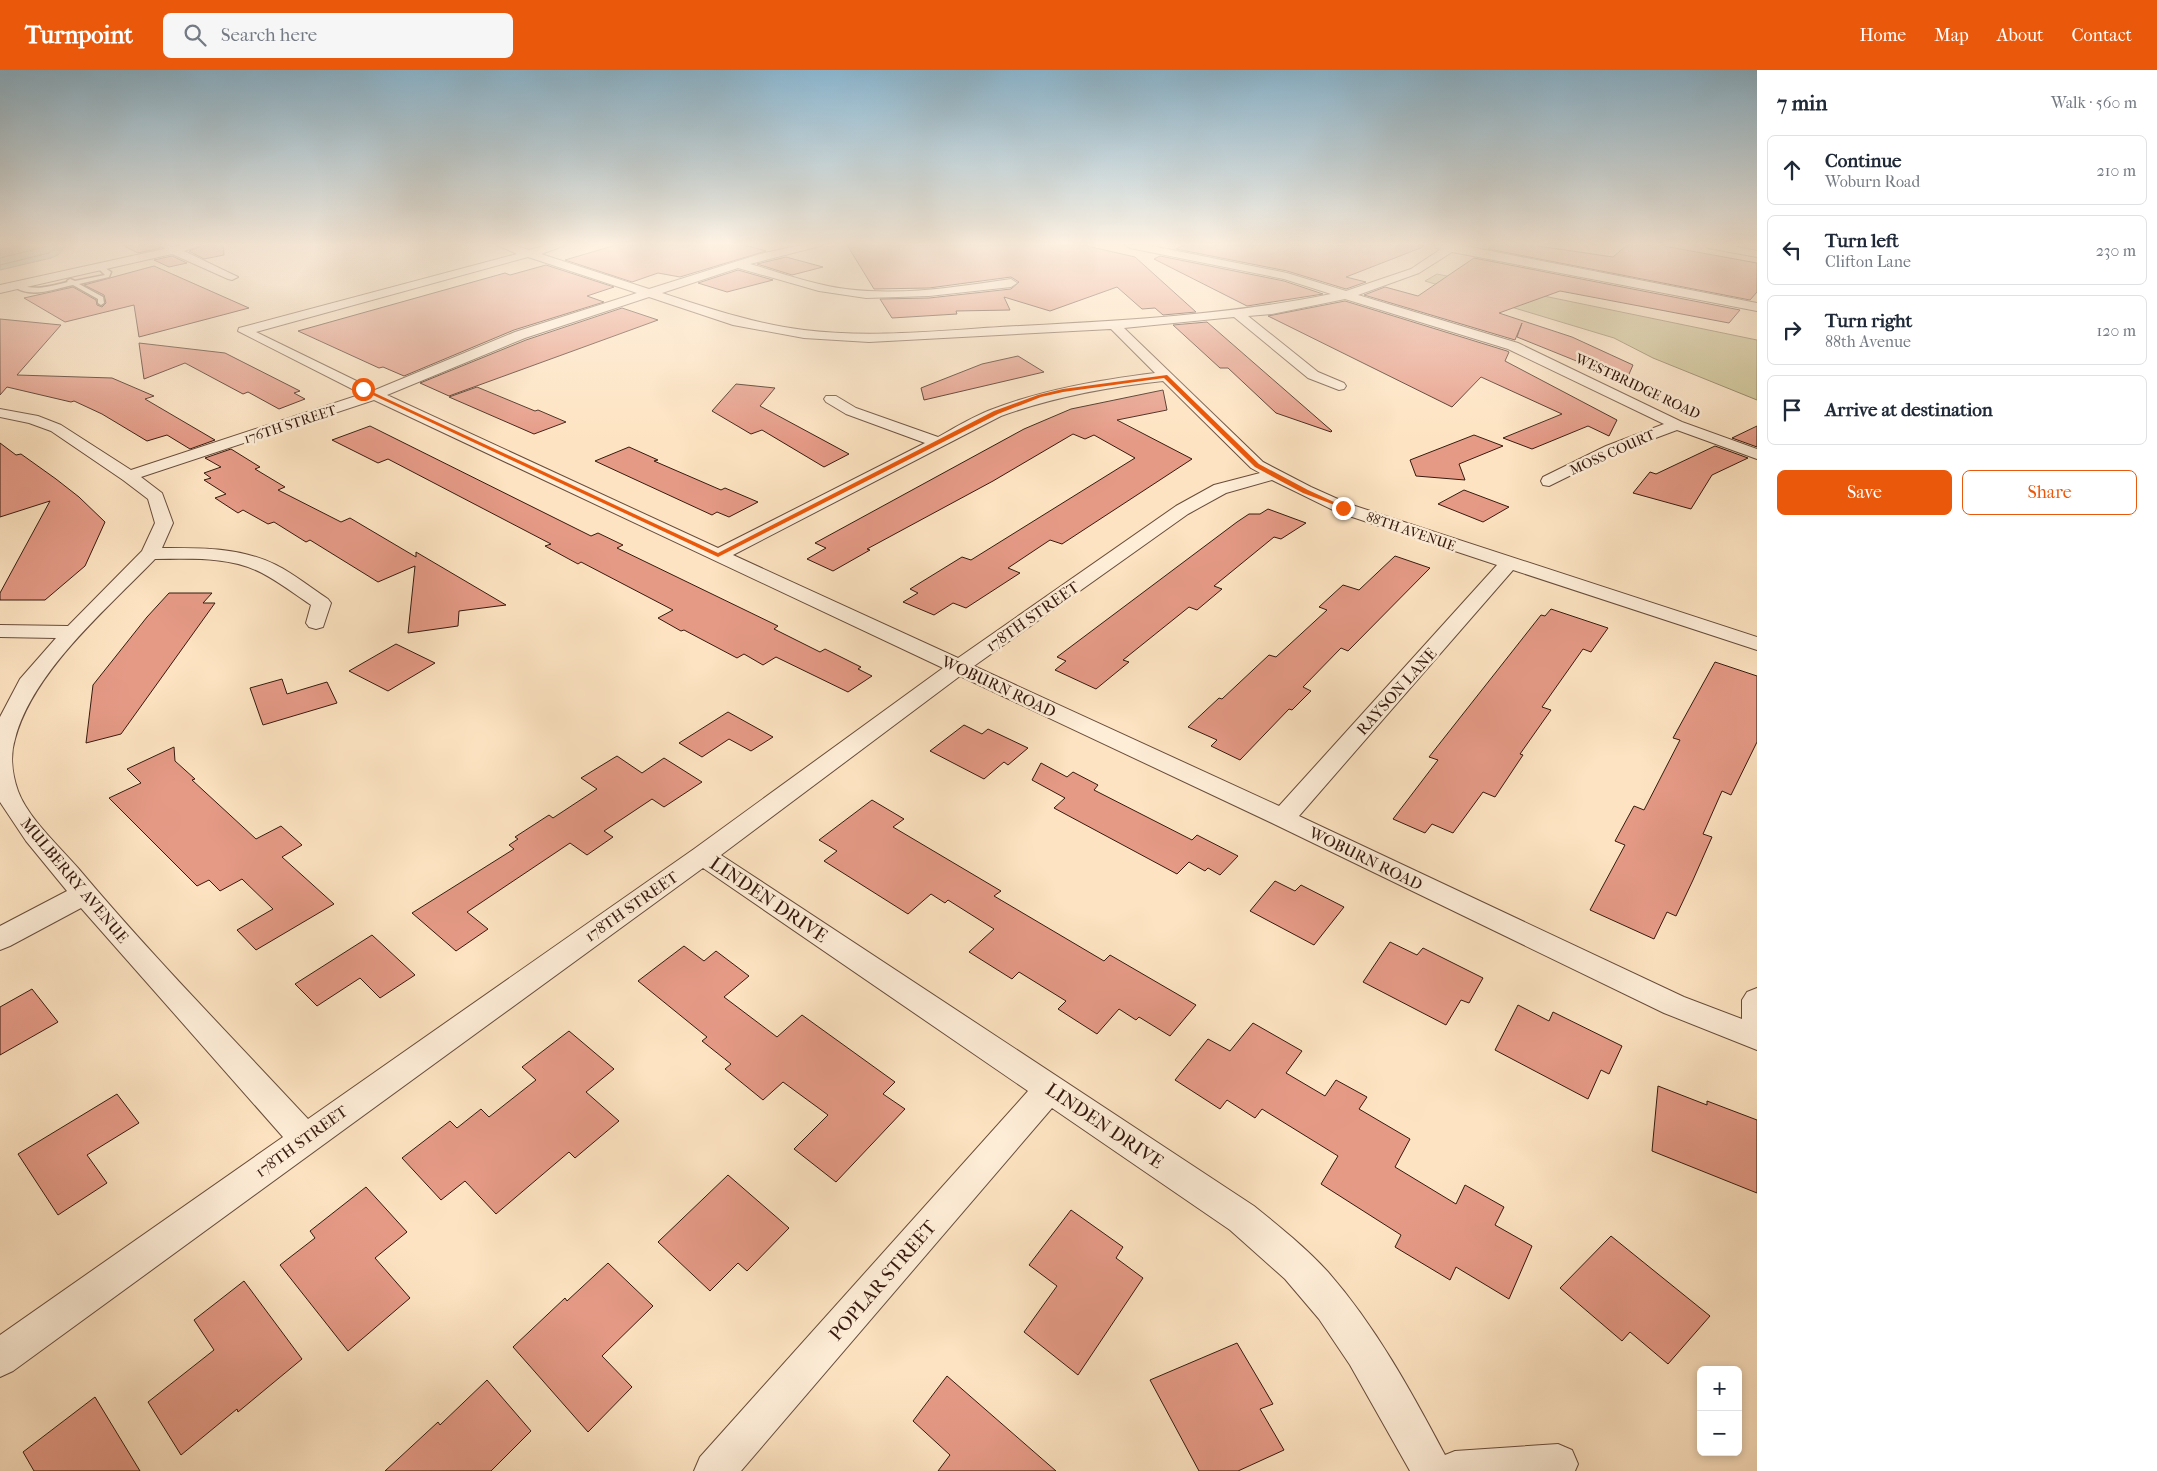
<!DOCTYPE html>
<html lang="en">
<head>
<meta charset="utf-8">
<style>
	:root { --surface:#fff; --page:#f6f6f7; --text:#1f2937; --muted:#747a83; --line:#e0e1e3; --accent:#ea580c }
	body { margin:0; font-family:"IM FELL French Canon",serif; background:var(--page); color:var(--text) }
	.controls { position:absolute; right:15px; bottom:15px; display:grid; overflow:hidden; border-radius:8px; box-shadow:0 2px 8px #0003 }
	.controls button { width:45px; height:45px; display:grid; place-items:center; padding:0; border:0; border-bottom:1px solid var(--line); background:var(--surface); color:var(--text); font:25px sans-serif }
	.stop { position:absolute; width:15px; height:15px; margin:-11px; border:4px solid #ea580c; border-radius:50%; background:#fff }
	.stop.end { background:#ea580c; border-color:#fff; box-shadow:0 1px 5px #0008 }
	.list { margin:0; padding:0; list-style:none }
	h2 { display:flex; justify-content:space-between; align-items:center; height:65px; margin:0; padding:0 20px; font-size:21px }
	h2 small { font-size:16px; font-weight:400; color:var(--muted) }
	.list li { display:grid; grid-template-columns:32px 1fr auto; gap:15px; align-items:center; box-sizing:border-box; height:70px; margin:0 10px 10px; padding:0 10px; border:1px solid var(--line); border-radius:8px }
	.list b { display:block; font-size:19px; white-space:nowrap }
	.list p { margin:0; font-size:16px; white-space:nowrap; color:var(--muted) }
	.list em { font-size:16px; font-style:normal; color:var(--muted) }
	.actions { display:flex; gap:10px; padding:15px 20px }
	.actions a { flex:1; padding:11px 0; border:1px solid var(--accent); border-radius:8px; text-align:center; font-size:18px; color:var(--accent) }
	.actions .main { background:var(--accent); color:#fff }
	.icon { flex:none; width:28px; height:28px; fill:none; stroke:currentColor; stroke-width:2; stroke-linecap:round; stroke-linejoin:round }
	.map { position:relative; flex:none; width:1757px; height:1401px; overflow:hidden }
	header { display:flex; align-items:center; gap:30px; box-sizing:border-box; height:70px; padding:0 25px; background:var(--accent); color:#fff }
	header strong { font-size:24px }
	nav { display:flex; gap:28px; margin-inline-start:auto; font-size:18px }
	.search { width:350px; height:45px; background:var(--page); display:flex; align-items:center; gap:12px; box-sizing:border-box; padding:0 18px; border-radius:8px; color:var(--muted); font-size:19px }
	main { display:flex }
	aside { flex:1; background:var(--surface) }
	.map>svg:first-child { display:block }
	.green { fill:#c8c18d; stroke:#7f6e4e }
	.water { fill:#9fbeb1; stroke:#757c70 }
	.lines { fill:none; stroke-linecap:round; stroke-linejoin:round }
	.shore { stroke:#6a6c60; stroke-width:1 }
	.building { fill:#e59a86; stroke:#361a0e }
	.service-casing { stroke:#684c3b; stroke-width:3 }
	.minor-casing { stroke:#684c3b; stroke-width:2 }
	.service { fill:#feedd7; fill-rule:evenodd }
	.minor { fill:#feedd7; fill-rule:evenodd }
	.route { fill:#ea580c }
	.labels { text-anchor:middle; stroke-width:5; stroke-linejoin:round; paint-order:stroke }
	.far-street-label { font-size:14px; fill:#361a0e; stroke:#feedd7 }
	.street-label { font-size:16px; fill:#361a0e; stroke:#feedd7 }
	.near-street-label { font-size:19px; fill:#361a0e; stroke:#feedd7 }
</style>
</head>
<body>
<header>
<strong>Turnpoint</strong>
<div class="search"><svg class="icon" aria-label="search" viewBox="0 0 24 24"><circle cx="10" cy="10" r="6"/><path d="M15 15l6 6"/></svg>Search here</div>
<nav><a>Home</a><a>Map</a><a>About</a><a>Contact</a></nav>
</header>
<main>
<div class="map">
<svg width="1757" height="1401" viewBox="0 0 1757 1401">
	<rect width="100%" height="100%" fill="#fde3c1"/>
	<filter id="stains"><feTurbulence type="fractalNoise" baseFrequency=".004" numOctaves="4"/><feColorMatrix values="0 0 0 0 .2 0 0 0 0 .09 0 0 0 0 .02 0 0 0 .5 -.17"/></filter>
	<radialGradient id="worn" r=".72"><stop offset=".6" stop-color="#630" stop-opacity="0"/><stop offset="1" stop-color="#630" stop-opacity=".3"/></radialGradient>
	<polygon class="green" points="1437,204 1757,270 1757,330 1653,288 1614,268 1425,211"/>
	<polygon class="water" points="0,175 66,175 58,185 51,188 0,200"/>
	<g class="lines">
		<g class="shore">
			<polyline points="0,188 52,175"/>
			<polyline points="0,195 49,183 60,175"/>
		</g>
	</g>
	<g class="building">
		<polygon points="122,175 157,175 160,178 138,183"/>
		<polygon points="204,175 223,175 224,185 204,189 189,181"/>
		<polygon points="616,175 744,175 766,181 680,207 658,203 632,212 565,190"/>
		<polygon points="847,175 1083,175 1135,187 1196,242 1163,245 1155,238 1142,239 1117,217 1050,241 1004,227 1010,240 956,241 957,244 892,248 880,229 929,228 1011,219 1019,212 1011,207 929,218 874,219"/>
		<polygon points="1184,175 1423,175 1423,177 1346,207 1366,212 1346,219 1287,201 1176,179"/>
		<polygon points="1493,175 1531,175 1613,187 1627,175 1658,175 1757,193 1757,222 1750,230 1488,179"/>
		<polygon points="172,186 187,193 169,197 154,190"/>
		<polygon points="1160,186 1284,211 1323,224 1247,236 1154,189"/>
		<polygon points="786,187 823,197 792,205 757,194"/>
		<polygon points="1474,188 1740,240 1729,253 1560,221 1499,243 1572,267 1633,295 1626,311 1517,267 1522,253 1515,270 1364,225 1385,217 1418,226"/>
		<polygon points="546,195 614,217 587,226 604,232 514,260 404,306 383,297 379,298 298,261 505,203 510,205"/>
		<polygon points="154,196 249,238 139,267 134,235 65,252 24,228 73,217 96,230 97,235 102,237 106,233 104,225 84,215"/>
		<polygon points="738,200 773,210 727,222 698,213"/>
		<polygon points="1345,231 1507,281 1509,282 1505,291 1617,350 1609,366 1588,356 1532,379 1503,368 1562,344 1481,307 1452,337 1268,246"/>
		<polygon points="622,238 658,250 449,326 420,313 526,270"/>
		<polygon points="0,249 61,255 17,305 112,308 154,326 145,329 215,370 190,379 167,365 147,371 102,344 74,331 71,332 7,317 0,325"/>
		<polygon points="1207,252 1332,361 1331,362 1276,343 1228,298 1220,298 1173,255"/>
		<polygon points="139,273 225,283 300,321 294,323 305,329 279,339 248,322 243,324 185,293 144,309"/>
		<polygon points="1018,286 1044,302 924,330 921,318 982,294"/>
		<polygon points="736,314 775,318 760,336 849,384 824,397 762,360 751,364 712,341"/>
		<polygon points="477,317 535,341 538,340 566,352 534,364 449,327"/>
		<polygon points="1163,320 1167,340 1117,350 1192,389 1062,474 1050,470 1008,498 1020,503 966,538 953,533 934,545 903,532 918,523 910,519 962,487 971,490 1135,388 1094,365 1085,369 1073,364 993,411 867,479 870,480 833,501 807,489 826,478 815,473 1024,359 1071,339"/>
		<polygon points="370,356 591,466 598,463 623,475 617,478 778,556 774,559 820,582 825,579 861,597 858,599 872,606 848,622 776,587 763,595 744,584 737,588 684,560 681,561 658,548 673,540 581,492 578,494 545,476 551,474 388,389 378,393 332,370"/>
		<polygon points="1757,356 1757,377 1732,368"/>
		<polygon points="1474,365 1503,376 1459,394 1465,410 1416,406 1410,390"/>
		<polygon points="0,373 16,385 21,384 56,409 79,427 105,452 85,496 45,530 0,530 0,523 50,431 0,447"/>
		<polygon points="1715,376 1748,388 1712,405 1691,439 1633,423 1650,402 1656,404"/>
		<polygon points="629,377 658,390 654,391 721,420 725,418 758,432 729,447 717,442 712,445 595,391"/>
		<polygon points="231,379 260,397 255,399 285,417 278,420 341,452 350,448 416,487 416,482 506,535 459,541 458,556 408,563 415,496 378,512 310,470 306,472 274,452 268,454 243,440 238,443 215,428 226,424 204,410 211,408 204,403 221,397 205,388"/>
		<polygon points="1464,420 1509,437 1483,452 1438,434"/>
		<polygon points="1268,439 1306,453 1281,469 1274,467 1214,516 1222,519 1197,540 1189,537 1123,590 1129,592 1096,619 1055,600 1066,591 1057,587 1237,452 1249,444 1260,444"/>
		<polygon points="1395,486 1430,498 1348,581 1341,578 1303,617 1311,621 1292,640 1289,639 1240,690 1211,676 1217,670 1188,657 1219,628 1222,629 1269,585 1276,587 1327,540 1319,537 1343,515 1359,520"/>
		<polygon points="169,523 212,523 203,533 215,533 121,664 86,673 93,615 147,547"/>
		<polygon points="1551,539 1608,558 1591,582 1583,579 1542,637 1551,640 1520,684 1523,685 1495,727 1483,722 1453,763 1432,754 1425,763 1393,749 1438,690 1429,687 1541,545 1545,546"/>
		<polygon points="396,574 435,593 388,621 349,601"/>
		<polygon points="1715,592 1757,606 1757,672 1731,725 1722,721 1703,764 1712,767 1693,810 1676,846 1667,842 1654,869 1590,840 1625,775 1615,771 1634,736 1644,740 1680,670 1673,668"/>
		<polygon points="282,609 287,624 327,612 337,633 263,655 250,618"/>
		<polygon points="728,642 773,667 751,681 729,669 702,687 679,673"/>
		<polygon points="964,655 982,664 988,659 1028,678 1008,695 1004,692 984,709 930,681"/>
		<polygon points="174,677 175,691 195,709 192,710 256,769 281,756 302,775 282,787 334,834 256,880 237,860 273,839 242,809 220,821 209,810 197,816 109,728 141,713 127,699"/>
		<polygon points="617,686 642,703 664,688 702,712 664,737 652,729 604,761 613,767 587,785 570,773 467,842 488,859 456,881 412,843 514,779 509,775 518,769 515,767 549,745 553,748 597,719 581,708"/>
		<polygon points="1041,693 1067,707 1073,702 1098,715 1094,720 1192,770 1197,765 1238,786 1220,805 1208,798 1205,801 1189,792 1177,804 1054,738 1065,728 1032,710"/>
		<polygon points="872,730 904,749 893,757 1001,821 994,826 1104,891 1110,885 1196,935 1170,966 1139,947 1136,950 1119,939 1097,964 1058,939 1066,931 1019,902 1012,909 969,882 994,859 948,830 945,833 931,824 908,844 824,791 837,781 819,770"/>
		<polygon points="1275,811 1295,821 1301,815 1344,837 1314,875 1250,841"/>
		<polygon points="372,865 415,905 380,928 360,908 317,936 295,914"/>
		<polygon points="1390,872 1417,885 1423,878 1483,908 1469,933 1461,930 1446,955 1363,912"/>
		<polygon points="684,876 704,891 716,881 749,906 724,927 777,967 802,945 895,1012 883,1024 905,1039 836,1112 794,1079 828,1045 783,1012 763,1030 725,999 731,994 702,971 707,967 638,911"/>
		<polygon points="32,919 58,952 0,985 0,937"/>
		<polygon points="1518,935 1549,951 1553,942 1622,976 1609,1004 1601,1000 1588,1029 1495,980"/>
		<polygon points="1253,953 1302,981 1286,1003 1325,1026 1336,1010 1367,1027 1359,1039 1410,1069 1395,1097 1456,1134 1465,1115 1504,1137 1495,1155 1532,1176 1509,1229 1456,1197 1450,1210 1395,1177 1401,1165 1321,1114 1338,1086 1262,1039 1255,1048 1227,1030 1220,1039 1175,1010 1208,969 1230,981"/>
		<polygon points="569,961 614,999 586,1022 619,1051 575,1088 569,1082 496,1144 465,1111 441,1130 402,1088 450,1051 457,1058 481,1039 489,1047 536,1010 522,997"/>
		<polygon points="1658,1016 1707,1035 1707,1031 1757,1050 1757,1123 1652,1081"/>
		<polygon points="117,1024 139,1053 87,1085 107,1113 58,1145 18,1084"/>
		<polygon points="728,1105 789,1158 747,1201 738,1193 710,1221 658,1172"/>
		<polygon points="366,1117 407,1162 375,1188 410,1228 348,1281 280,1195 315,1168 310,1161"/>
		<polygon points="1071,1140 1123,1177 1116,1188 1143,1208 1078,1305 1024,1262 1057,1216 1029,1195"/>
		<polygon points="1611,1166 1710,1246 1668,1294 1630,1262 1622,1271 1560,1218"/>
		<polygon points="608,1193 653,1236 602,1286 632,1317 588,1362 513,1277 565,1228 567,1231"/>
		<polygon points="244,1211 302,1289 238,1342 237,1339 181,1385 148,1332 214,1280 194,1250"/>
		<polygon points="1237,1273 1273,1334 1260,1339 1284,1380 1238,1401 1199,1401 1150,1310"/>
		<polygon points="947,1306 1056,1401 938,1401 950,1385 913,1351"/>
		<polygon points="487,1310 531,1361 491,1401 385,1401 438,1352 440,1355"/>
		<polygon points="95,1327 140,1401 34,1401 23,1382"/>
	</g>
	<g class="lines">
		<defs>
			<g id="service">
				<polygon points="159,175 167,175 176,180 171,181"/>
				<path d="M98,196H102L111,202L109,207L79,214L103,227L104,233L101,235L98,233V229L73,215C53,219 31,229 13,216L16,214C38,221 46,217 68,212L67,211L70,209L75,211L105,205L98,198Z"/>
			</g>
			<g id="minor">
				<polygon points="182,175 202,175 184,181 238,207 232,210 228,209 172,184 0,223 0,215"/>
				<path d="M497,175H513L529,180L548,175H566L541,184L649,219L760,184L802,175H824L750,194C782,203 813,215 846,219C901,226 957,217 1011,209L1017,213L1011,217L929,226L866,228L819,221L738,198L662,223C708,238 755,254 804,260C869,268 935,261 1000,257C1111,251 1223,246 1331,224L1284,209L1130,178L1125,175H1147L1287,203L1346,221L1411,199L1441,179L1436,178L1435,175H1460L1757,233V241L1452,182L1419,203L1358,225L1518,273L1682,352L1757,379V389L1677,360L1618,382L1549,416L1543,415L1541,411L1543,407L1606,376L1664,354L1508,279L1345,229L1272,244L1248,246L1318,302L1344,313L1346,316L1344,319L1339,320L1308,308L1234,247L1124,258L1263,392L1311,417L1349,434L1757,567V580L1513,500L1299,746L1684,927L1742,949V930L1747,922L1757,918V980L1664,943L1274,754L960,606L721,785L1254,1136C1280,1157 1306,1178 1328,1202C1376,1257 1411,1321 1445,1385L1455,1381L1558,1374L1572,1380L1578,1394L1575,1401H1410L1350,1295L1319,1249L1285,1209L1230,1160L1052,1038L741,1401H694L700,1387L1028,1021L703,798L13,1301L0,1307V1265L283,1067L81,838L10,876L0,880V856L67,821L26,771L0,732V647L20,609L56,568L0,567V555L68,556L142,481L155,453L148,429L123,410L51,361L29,353L0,347V339L38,346L61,355L131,400L362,324L238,261L239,258L517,184ZM528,187L637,223L515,262L375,320L256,262ZM649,227L733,255L804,268L869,272L1111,259L1155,303C1100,310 1045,319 993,339C974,346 956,357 938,367L856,338L836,326H826L824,329L826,332L846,344L925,373L718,478L387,325L525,268ZM1163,311L1251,398L1260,403L1214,415L1176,436L958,588L733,485L1001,346C1054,327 1107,317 1163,311ZM374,330L943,598L694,779L308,1049C231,966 151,885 78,798C59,776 28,748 18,721C12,704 10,685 15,669C33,601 107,539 155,489C191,489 229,486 262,503C279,512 295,524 311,535L306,553L309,557L316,559L323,557L331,533L328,529C311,518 294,504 276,495C240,477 200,478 162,478L173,453L162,423L141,407ZM1272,410L1337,442L1497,495L1279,736L974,596L1188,444L1226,423Z"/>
				<polygon points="1703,175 1727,175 1757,181 1757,187 1708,178"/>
			</g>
		</defs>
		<use href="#service" class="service-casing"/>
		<use href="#minor" class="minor-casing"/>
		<use href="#service" class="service"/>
		<use href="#minor" class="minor"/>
	</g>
	<linearGradient id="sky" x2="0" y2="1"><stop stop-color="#8bb8d2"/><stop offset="0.47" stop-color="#fef2e3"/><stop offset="1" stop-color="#fef2e3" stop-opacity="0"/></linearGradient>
	<rect width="1757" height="371" fill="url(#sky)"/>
	<polygon class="route" points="1167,305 1259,394 1308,420 1345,437 1345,439 1303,423 1255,397 1164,308 1063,322 1041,327 998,344 718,487 360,319 364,318 718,483 994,341 1038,325 1063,319"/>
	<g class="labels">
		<g class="far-street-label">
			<text transform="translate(1638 316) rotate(25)" y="5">WESTBRIDGE ROAD</text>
			<text transform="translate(290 354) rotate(-18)" y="5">176TH STREET</text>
			<text transform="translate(1612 382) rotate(-24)" y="5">MOSS COURT</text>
			<text transform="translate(1411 461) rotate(19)" y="5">88TH AVENUE</text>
		</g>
		<g class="street-label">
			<text transform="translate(1032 546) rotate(-35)" y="6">178TH STREET</text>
			<text transform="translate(999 616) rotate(25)" y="6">WOBURN ROAD</text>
			<text transform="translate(1396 621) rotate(-48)" y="6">RAYSON LANE</text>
			<text transform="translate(1366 788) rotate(26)" y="6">WOBURN ROAD</text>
			<text transform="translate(75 810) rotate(50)" y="6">MULBERRY AVENUE</text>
			<text transform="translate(631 836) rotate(-35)" y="6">178TH STREET</text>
			<text transform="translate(301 1071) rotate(-36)" y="6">178TH STREET</text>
		</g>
		<g class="near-street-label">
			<text transform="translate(769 829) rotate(34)" y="7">LINDEN DRIVE</text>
			<text transform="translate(1105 1055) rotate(34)" y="7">LINDEN DRIVE</text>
			<text transform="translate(882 1210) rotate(-49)" y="7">POPLAR STREET</text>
		</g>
	</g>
	<rect width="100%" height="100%" filter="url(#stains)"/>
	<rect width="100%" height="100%" fill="url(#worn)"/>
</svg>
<div class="controls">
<button>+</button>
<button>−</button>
</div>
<div class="stop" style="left:363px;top:319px"></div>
<div class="stop end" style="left:1343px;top:438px"></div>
</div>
<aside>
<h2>7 min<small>Walk · 560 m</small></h2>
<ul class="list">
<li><svg class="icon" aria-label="ahead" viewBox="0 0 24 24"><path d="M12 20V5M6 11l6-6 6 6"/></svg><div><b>Continue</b><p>Woburn Road</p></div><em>210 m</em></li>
<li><svg class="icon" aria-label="left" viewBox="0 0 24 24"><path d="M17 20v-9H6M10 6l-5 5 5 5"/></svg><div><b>Turn left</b><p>Clifton Lane</p></div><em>230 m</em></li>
<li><svg class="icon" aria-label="right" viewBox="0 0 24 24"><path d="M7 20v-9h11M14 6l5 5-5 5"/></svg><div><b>Turn right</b><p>88th Avenue</p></div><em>120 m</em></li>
<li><svg class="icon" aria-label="arrive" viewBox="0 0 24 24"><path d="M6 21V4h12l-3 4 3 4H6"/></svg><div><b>Arrive at destination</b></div></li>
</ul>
<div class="actions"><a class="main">Save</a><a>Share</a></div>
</aside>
</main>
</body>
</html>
